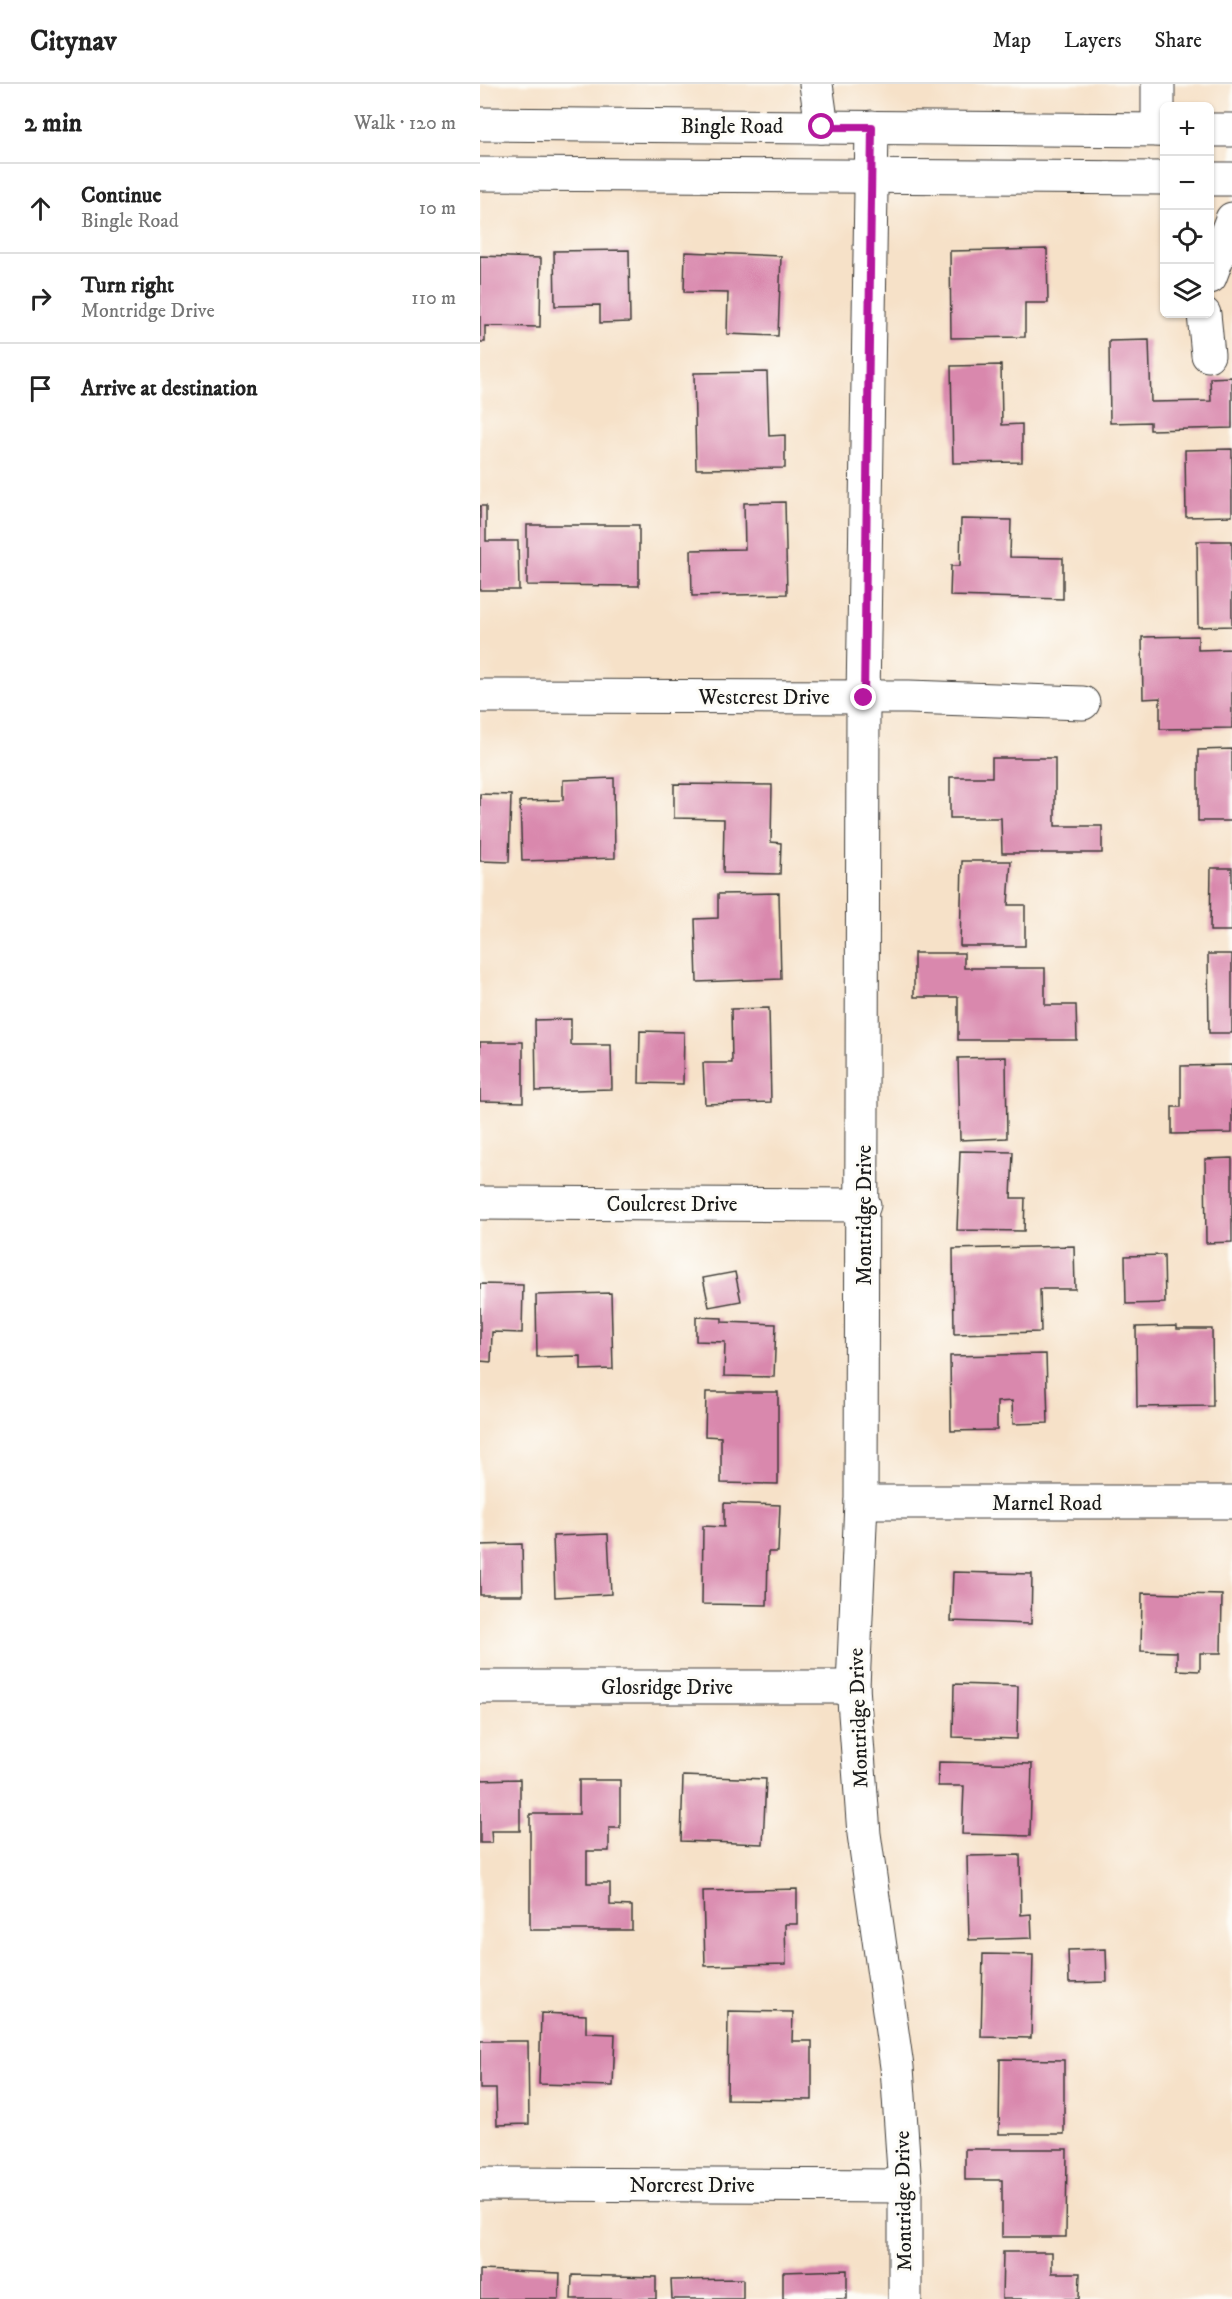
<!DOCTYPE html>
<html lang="en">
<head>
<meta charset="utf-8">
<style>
	:root { --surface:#fff; --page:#f6f6f6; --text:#222; --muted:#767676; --line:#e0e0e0 }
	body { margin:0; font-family:"IM FELL DW Pica",serif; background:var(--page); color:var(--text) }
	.controls { position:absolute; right:18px; top:18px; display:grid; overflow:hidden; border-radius:9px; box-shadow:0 2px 4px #0004 }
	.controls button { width:54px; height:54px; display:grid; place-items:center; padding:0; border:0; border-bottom:2px solid var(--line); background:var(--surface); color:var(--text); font:30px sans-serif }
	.stop { position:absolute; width:18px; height:18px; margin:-14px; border:4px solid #b5179e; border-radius:50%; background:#fff }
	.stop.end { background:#b5179e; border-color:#fff; box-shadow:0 2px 6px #0008 }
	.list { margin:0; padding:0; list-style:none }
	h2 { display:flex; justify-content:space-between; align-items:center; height:78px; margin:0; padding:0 24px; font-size:26px }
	h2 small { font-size:20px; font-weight:400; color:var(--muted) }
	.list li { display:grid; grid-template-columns:39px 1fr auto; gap:18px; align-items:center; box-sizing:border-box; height:90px; padding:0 24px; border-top:2px solid var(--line) }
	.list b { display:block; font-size:22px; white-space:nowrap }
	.list p { margin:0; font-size:20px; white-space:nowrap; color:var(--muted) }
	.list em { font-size:20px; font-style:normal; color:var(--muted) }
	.icon { flex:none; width:33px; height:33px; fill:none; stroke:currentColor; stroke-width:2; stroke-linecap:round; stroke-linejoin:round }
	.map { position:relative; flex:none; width:752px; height:2215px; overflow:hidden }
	header { display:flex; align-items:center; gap:36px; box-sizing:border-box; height:84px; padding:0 30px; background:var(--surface); border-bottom:2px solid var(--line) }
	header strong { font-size:28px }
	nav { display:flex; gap:33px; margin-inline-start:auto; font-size:21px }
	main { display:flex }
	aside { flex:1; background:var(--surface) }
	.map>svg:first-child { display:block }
	.building { fill:#d988ad }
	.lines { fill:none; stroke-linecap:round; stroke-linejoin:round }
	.minor-casing { stroke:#3d3a36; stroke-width:35 }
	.major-casing { stroke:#3d3a36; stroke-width:35 }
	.minor { stroke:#fff; stroke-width:33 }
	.major { stroke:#fff; stroke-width:33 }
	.route { stroke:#b5179e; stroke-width:8 }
	.labels { text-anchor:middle; stroke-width:6; stroke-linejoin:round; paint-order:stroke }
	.street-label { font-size:21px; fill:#1c1c1c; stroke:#fdfcf7 }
</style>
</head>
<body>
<header>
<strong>Citynav</strong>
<nav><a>Map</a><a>Layers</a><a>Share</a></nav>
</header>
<main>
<aside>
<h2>2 min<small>Walk · 120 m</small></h2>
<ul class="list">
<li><svg class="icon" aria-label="ahead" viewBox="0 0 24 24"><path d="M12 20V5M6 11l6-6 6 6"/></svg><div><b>Continue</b><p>Bingle Road</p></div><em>10 m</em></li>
<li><svg class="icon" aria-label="right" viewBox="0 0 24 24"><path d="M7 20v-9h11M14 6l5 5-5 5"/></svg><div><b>Turn right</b><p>Montridge Drive</p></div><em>110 m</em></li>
<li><svg class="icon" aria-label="arrive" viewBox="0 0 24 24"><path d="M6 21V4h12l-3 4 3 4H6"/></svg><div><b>Arrive at destination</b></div></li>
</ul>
</aside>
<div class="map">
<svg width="752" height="2215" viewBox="0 0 752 2215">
	<rect width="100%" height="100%" fill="#fdfcf7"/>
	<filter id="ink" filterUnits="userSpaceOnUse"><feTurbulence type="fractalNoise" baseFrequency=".0167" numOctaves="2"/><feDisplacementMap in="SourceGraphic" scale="12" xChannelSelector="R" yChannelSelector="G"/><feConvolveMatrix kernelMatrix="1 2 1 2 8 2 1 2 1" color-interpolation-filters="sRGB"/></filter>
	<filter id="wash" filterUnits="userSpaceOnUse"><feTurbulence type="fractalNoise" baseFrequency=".008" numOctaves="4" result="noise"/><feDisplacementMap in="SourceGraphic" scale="24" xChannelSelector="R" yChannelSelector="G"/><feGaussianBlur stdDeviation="1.35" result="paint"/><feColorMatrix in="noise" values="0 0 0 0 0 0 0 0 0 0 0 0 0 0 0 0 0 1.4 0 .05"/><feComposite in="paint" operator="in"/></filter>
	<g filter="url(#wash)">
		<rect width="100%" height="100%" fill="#f6e1c8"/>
		<g id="blocks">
			<g class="building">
				<polygon points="567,165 568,219 545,219 545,253 471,254 470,167"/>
				<polygon points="149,166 150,238 120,239 120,221 75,222 74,167"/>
				<polygon points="205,168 301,172 298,252 247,250 248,209 204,208"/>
				<polygon points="0,172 61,174 60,243 5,242 5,258 0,258"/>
				<polygon points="669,256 671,318 731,317 730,294 752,293 752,344 670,346 670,338 630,339 629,257"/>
				<polygon points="521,281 522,341 542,340 542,378 473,379 471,282"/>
				<polygon points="287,288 289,352 305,351 305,384 216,385 214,289"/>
				<polygon points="752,365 752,432 706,433 705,366"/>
				<polygon points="305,418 307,510 212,512 211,466 265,465 264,419"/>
				<polygon points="0,422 6,422 6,457 38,457 39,506 0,506"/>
				<polygon points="481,435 531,436 530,473 583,474 583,515 470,512 471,482 480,482"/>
				<polygon points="47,441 159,441 159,502 47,501"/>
				<polygon points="717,457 752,457 752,542 718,543"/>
				<polygon points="718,552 718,566 752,565 752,644 680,645 680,614 663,615 662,553"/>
				<polygon points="752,665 752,737 718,737 718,666"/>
				<polygon points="512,674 575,674 575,742 622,742 622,769 522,769 521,734 470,734 470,693 512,693"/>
				<polygon points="134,694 135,774 42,777 40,717 83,716 83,696"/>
				<polygon points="194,700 292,701 291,758 301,759 300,790 243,789 244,735 194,734"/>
				<polygon points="0,710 31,711 29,778 0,777"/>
				<polygon points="482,777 531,777 528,821 545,821 545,862 480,862"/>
				<polygon points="731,784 752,784 752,847 730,847"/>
				<polygon points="299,809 301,895 217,898 215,835 238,834 238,810"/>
				<polygon points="434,869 484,869 484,884 565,884 565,921 596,921 597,956 478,956 478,913 434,913"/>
				<polygon points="728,870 752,870 752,949 729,949"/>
				<polygon points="289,924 291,1018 225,1020 223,979 252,979 251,925"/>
				<polygon points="91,935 91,961 131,961 132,1005 56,1007 55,936"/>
				<polygon points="160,947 204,948 203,1000 159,999"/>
				<polygon points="0,958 43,958 43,1018 0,1017"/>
				<polygon points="526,973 527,1054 480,1056 478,974"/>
				<polygon points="752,981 752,1049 692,1050 692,1023 701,1023 701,982"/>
				<polygon points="480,1067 533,1068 531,1114 545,1114 544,1147 477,1146"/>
				<polygon points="752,1074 752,1158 726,1159 725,1075"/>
				<polygon points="594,1162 595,1205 560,1205 561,1248 474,1250 473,1165"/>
				<polygon points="684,1171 685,1219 646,1220 645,1172"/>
				<polygon points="255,1188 261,1217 229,1223 223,1194"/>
				<polygon points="0,1200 43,1201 42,1249 12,1248 11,1278 0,1277"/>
				<polygon points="131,1209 133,1285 101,1286 101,1272 57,1273 56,1211"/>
				<polygon points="216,1233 242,1234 242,1238 296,1240 294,1293 244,1292 245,1258 216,1257"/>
				<polygon points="697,1242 697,1245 732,1245 733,1322 657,1323 656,1243"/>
				<polygon points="566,1270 568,1339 533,1340 532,1317 517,1318 517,1346 471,1347 470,1272"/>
				<polygon points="226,1308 298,1308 298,1400 241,1399 241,1353 225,1352"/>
				<polygon points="244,1419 300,1421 298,1468 288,1468 287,1521 222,1520 223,1442 244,1443"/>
				<polygon points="128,1450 131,1510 75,1513 73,1452"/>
				<polygon points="42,1460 43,1511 0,1511 0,1461"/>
				<polygon points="473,1488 552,1490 551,1540 471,1537"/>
				<polygon points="662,1509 742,1511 741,1569 720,1569 720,1587 697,1586 697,1568 661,1567"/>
				<polygon points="474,1600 538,1602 537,1655 473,1653"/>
				<polygon points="459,1678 552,1680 550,1752 482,1750 484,1702 458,1702"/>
				<polygon points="203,1692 286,1695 283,1760 201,1757"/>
				<polygon points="40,1695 40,1747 11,1747 12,1759 0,1759 0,1696"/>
				<polygon points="99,1696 140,1696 140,1744 129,1744 129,1767 107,1767 107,1799 130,1799 130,1821 152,1822 152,1846 50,1846 50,1730 99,1730"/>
				<polygon points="540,1771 541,1831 551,1830 552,1854 489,1856 487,1772"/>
				<polygon points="317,1805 317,1840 305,1840 306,1880 225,1882 223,1807"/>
				<polygon points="626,1865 627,1898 589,1899 588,1866"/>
				<polygon points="503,1870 553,1871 551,1954 501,1953"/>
				<polygon points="248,1927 313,1928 312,1957 332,1957 332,2016 247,2015"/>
				<polygon points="61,1929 106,1931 106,1949 135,1950 133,2002 59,2000"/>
				<polygon points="0,1957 48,1957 49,2040 17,2041 16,2005 0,2005"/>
				<polygon points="520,1975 584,1976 584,2050 519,2050"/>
				<polygon points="485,2065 587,2065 586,2153 522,2153 522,2096 485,2096"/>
				<polygon points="523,2168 572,2168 572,2189 600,2189 599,2215 522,2215"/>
				<polygon points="0,2186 80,2189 79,2215 0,2215"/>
				<polygon points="367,2186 367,2215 303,2215 303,2188"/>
				<polygon points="92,2191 176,2193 176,2215 91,2215"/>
				<polygon points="263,2195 263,2215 192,2215 191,2196"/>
			</g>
		</g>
	</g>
	<g filter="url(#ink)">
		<use href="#blocks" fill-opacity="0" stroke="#3d3a36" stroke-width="1.5"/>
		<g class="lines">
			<defs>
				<g id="minor">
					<polyline points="336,0 342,43"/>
					<polyline points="392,43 383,614 381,1418 373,1603 384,1750 417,1983 425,2102 425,2215"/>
					<polyline points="678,46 678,0"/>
					<polyline points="730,193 752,135"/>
					<polyline points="724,230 728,271"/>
					<polyline points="0,612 429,613 603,619"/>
					<polyline points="0,1119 384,1121"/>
					<polyline points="381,1418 752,1418"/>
					<polyline points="0,1603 373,1603"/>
					<polyline points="0,2100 425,2102"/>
				</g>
				<g id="major">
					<polyline points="0,40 684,46"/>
					<polyline points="730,46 752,46"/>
					<polyline points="0,90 684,94"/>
					<polyline points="730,95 752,95"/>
				</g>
			</defs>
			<use href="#minor" class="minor-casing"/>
			<use href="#major" class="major-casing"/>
			<use href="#minor" class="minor"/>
			<use href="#major" class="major"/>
		</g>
	</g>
	<g class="lines" filter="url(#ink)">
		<polyline class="route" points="342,43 392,43 384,614"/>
	</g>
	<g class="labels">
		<g class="street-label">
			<text x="252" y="49">Bingle Road</text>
			<text x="284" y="620">Westcrest Drive</text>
			<text x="192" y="1127">Coulcrest Drive</text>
			<text transform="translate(384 1131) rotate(-90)" y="7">Montridge Drive</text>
			<text x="567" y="1426">Marnel Road</text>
			<text x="187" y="1610">Glosridge Drive</text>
			<text transform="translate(378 1634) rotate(-92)" y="7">Montridge Drive</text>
			<text x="212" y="2108">Norcrest Drive</text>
			<text transform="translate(423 2117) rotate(-91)" y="7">Montridge Drive</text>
		</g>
	</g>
</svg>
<div class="controls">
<button>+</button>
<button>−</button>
<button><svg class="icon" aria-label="locate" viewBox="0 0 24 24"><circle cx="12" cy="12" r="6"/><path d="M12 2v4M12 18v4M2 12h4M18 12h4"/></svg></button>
<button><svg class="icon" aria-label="layers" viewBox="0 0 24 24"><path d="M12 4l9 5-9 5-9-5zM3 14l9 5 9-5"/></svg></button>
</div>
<div class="stop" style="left:342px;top:43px"></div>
<div class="stop end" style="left:384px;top:614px"></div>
</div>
</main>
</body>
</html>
